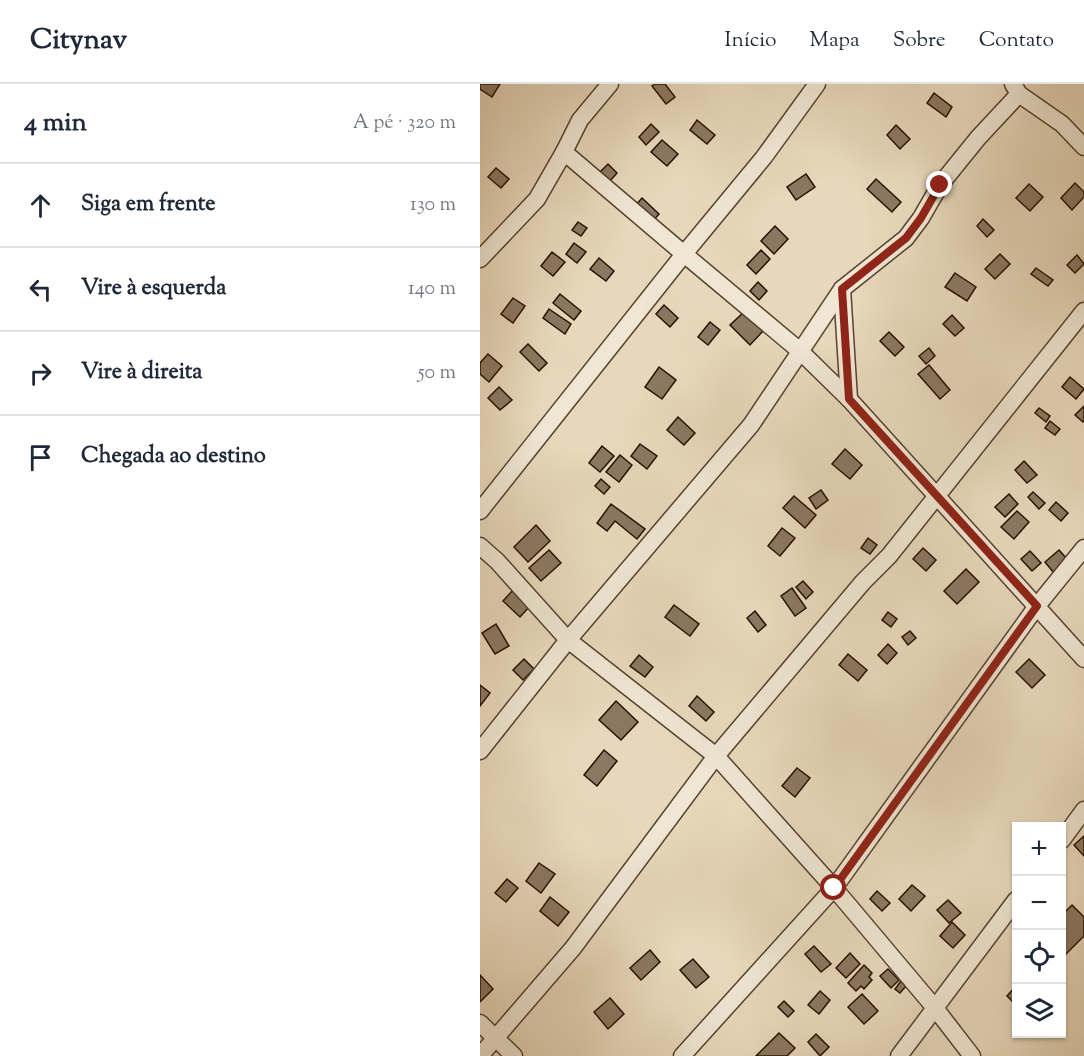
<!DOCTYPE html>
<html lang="pt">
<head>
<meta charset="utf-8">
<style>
	:root { --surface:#fff; --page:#f6f6f7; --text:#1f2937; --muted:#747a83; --line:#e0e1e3 }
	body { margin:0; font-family:"Sorts Mill Goudy",serif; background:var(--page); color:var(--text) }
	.controls { position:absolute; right:18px; bottom:18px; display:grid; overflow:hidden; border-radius:0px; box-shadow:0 2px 4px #0004 }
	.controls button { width:54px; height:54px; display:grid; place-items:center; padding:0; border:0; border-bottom:2px solid var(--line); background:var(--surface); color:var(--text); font:30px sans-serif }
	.stop { position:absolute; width:18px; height:18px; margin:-14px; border:4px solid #8f2418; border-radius:50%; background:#fff }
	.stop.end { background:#8f2418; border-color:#fff; box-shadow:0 2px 6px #0008 }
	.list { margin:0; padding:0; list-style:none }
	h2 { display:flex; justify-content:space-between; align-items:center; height:78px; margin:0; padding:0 24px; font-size:26px }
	h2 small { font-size:20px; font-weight:400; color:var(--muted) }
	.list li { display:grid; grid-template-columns:39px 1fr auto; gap:18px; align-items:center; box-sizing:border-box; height:84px; padding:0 24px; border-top:2px solid var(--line) }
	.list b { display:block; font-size:22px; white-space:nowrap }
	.list em { font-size:20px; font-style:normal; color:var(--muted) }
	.icon { flex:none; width:33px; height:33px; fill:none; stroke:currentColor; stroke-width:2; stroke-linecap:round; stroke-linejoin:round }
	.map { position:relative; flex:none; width:604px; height:972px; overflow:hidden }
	header { display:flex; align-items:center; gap:36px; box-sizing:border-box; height:84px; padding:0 30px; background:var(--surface); border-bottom:2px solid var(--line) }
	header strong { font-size:28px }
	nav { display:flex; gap:33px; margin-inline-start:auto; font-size:21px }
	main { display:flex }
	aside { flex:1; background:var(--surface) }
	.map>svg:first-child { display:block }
	.building { fill:#8b7862; stroke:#271002; stroke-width:1.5 }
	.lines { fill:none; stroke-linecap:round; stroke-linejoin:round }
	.minor-casing { stroke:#574230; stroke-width:19 }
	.minor { stroke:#efe6d3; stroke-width:16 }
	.route { stroke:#8f2418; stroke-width:8 }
</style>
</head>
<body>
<header>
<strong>Citynav</strong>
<nav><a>Início</a><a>Mapa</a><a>Sobre</a><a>Contato</a></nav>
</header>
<main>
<aside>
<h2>4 min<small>A pé · 320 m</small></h2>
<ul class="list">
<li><svg class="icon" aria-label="ahead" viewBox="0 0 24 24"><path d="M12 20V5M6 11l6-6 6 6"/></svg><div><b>Siga em frente</b></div><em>130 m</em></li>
<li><svg class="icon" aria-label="left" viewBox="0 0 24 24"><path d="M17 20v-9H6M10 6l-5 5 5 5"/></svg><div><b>Vire à esquerda</b></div><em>140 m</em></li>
<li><svg class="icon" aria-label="right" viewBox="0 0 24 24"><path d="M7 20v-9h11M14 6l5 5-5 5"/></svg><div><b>Vire à direita</b></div><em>50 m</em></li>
<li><svg class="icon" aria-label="arrive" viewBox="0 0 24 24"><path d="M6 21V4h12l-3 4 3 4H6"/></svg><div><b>Chegada ao destino</b></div></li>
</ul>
</aside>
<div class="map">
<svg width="604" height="972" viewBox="0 0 604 972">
	<rect width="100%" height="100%" fill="#e7d8bb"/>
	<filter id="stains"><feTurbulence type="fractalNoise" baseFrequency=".00333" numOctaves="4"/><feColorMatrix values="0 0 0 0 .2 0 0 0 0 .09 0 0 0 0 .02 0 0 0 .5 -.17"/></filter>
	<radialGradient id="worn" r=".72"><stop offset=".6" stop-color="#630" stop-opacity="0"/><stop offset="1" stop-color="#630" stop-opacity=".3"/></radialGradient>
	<g class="building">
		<polygon points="0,0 20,0 12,13 0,5"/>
		<polygon points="175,0 185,0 195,13 186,20 172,2"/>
		<polygon points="454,9 472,23 466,33 447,19"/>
		<polygon points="217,36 235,51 227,60 210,46"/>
		<polygon points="171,40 179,48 166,61 159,53"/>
		<polygon points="416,41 430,55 420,65 407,51"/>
		<polygon points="182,56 198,70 187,82 171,68"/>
		<polygon points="128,80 137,89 130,97 120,88"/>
		<polygon points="16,84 29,95 21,104 8,93"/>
		<polygon points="326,90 335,103 316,116 307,103"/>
		<polygon points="396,95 421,118 412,128 387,105"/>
		<polygon points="595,99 604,108 604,113 592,126 581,114"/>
		<polygon points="549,100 563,113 550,127 536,114"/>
		<polygon points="162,114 179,130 171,139 154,123"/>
		<polygon points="503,135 514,146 507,153 497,142"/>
		<polygon points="98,138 107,144 101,152 92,146"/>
		<polygon points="295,142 308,155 294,170 281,157"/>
		<polygon points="94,159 106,168 97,179 86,170"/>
		<polygon points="281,166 290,175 276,190 267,181"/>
		<polygon points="72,168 85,178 73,192 61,182"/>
		<polygon points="520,170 530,180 515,195 505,185"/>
		<polygon points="597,171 604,180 595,189 587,181"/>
		<polygon points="119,174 134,187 126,197 110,185"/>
		<polygon points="556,184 573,196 568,202 551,190"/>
		<polygon points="475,189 496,203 487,217 465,203"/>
		<polygon points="278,198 287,207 279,216 270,207"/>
		<polygon points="80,210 101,227 94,236 73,219"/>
		<polygon points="33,214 45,222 33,239 21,230"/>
		<polygon points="184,221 198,234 190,243 176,230"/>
		<polygon points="69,225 91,240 85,250 63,234"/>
		<polygon points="265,227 284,246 270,261 250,241"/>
		<polygon points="472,231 484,244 475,252 463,240"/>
		<polygon points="230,238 240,246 228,261 218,253"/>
		<polygon points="409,248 424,263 415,272 400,257"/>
		<polygon points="48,260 67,279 59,287 40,268"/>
		<polygon points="449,264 455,272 446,280 439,272"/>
		<polygon points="8,270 22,282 9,298 0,290 0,279"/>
		<polygon points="449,281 470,306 460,315 438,290"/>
		<polygon points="179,283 196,296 182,315 165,303"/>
		<polygon points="590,293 604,305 596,315 582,303"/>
		<polygon points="19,303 32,316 20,326 8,314"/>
		<polygon points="604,322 604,337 603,338 595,331"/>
		<polygon points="559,324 570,332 566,338 555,329"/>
		<polygon points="198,333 215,349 204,361 187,346"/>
		<polygon points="570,337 580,345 575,351 565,344"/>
		<polygon points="160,360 177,372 167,385 151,372"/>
		<polygon points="122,362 134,372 120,388 109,379"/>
		<polygon points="365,365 382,381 370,395 352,380"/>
		<polygon points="140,371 152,381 139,398 126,388"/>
		<polygon points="544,377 557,391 547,399 535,386"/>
		<polygon points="121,395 130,403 124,410 115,402"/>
		<polygon points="341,406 348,416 336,425 329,414"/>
		<polygon points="553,408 565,419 559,425 548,413"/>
		<polygon points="529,410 538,420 525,433 515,423"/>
		<polygon points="314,412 336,431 325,444 303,424"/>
		<polygon points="576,418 588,429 581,437 569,426"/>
		<polygon points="131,420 165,445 157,455 135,437 127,447 117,439"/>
		<polygon points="537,427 549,438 534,455 521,443"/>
		<polygon points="56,441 70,457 48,478 34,463"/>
		<polygon points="302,444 315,454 300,472 288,462"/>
		<polygon points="388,454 397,461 390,470 381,464"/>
		<polygon points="443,464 456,476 446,487 433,475"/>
		<polygon points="69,466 81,479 61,497 49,484"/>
		<polygon points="579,466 588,476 573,488 565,478"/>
		<polygon points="550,467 561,479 552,487 541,475"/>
		<polygon points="486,485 499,498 477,520 464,507"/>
		<polygon points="323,497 333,508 326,515 316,503"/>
		<polygon points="312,504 326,524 315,532 301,512"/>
		<polygon points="33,506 50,522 40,533 23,517"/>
		<polygon points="194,521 219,540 210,552 185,533"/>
		<polygon points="275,527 286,541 278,548 267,534"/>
		<polygon points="408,528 417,535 411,543 402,536"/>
		<polygon points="16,540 29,562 15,570 2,549"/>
		<polygon points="430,547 436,554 428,561 422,553"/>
		<polygon points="408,560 417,569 407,580 398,571"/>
		<polygon points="368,570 387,586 378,597 359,581"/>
		<polygon points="159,571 173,583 165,593 150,582"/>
		<polygon points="44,575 54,585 43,596 33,586"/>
		<polygon points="549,575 565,591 552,604 536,588"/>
		<polygon points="0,601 10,609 0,622"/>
		<polygon points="217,612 234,628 226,637 209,622"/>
		<polygon points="136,617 158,638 141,656 119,636"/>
		<polygon points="124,666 137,677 117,702 104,691"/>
		<polygon points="317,684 330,694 315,713 302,702"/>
		<polygon points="604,752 604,772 594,761"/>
		<polygon points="59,779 75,790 61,809 46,797"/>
		<polygon points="27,795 38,804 26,818 15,809"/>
		<polygon points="432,801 445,812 431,827 419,815"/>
		<polygon points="397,807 410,819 402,827 390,815"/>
		<polygon points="70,813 89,828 78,842 60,827"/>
		<polygon points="468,816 481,829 469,839 457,826"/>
		<polygon points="592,821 604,833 604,852 582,874 582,831"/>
		<polygon points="472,838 485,851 473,864 460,852"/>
		<polygon points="334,862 351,880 341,888 325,870"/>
		<polygon points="170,866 180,878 161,896 150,884"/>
		<polygon points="370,869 380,880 366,894 356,884"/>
		<polygon points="213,875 229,893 216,904 200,886"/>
		<polygon points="384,881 392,889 389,893 392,896 384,905 381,902 376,907 368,899"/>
		<polygon points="408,885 419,896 411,904 400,892"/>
		<polygon points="0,891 13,905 0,918"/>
		<polygon points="421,897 426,902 420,909 415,905"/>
		<polygon points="536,902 536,921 527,912"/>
		<polygon points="340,907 350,916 339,930 328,921"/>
		<polygon points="382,910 398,927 384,940 368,923"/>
		<polygon points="130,914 144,930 128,945 114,928"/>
		<polygon points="304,917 314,927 308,933 298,923"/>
		<polygon points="299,949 315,964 307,972 276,972"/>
		<polygon points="336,950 349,963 340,972 328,958"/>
	</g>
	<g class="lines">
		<defs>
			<g id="minor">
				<polyline points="533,0 539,10 582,40 604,63"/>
				<polyline points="84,68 204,170 320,267 369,315 604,575"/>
				<polyline points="0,175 57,115 84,68 100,36 130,0"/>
				<polyline points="362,205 369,315"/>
				<polyline points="0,427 204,170 284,73 337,0"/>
				<polyline points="0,462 17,477 88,556 236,672 354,804 455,924 492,972"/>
				<polyline points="0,667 88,556 271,341 362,205 426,154 441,134 460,101 498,54 539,10"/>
				<polyline points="582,756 604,726"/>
				<polyline points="0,939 34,972"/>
				<polyline points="0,972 93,864 236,672 383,498 409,472 604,227"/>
				<polyline points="202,972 354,804 557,522 604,464"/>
				<polyline points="419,972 536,816"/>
			</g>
		</defs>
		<use href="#minor" class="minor-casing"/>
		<use href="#minor" class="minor"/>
	</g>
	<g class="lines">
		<polyline class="route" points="354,804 557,522 369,315 362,205 426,154 441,134 460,101"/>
	</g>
	<rect width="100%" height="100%" filter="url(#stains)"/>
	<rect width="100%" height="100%" fill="url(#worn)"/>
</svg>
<div class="controls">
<button>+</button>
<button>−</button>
<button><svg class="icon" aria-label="locate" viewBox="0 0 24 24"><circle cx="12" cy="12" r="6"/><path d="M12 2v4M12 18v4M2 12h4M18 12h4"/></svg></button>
<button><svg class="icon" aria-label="layers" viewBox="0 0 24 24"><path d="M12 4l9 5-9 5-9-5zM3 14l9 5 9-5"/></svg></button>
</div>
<div class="stop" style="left:354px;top:804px"></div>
<div class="stop end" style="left:460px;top:101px"></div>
</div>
</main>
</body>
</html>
